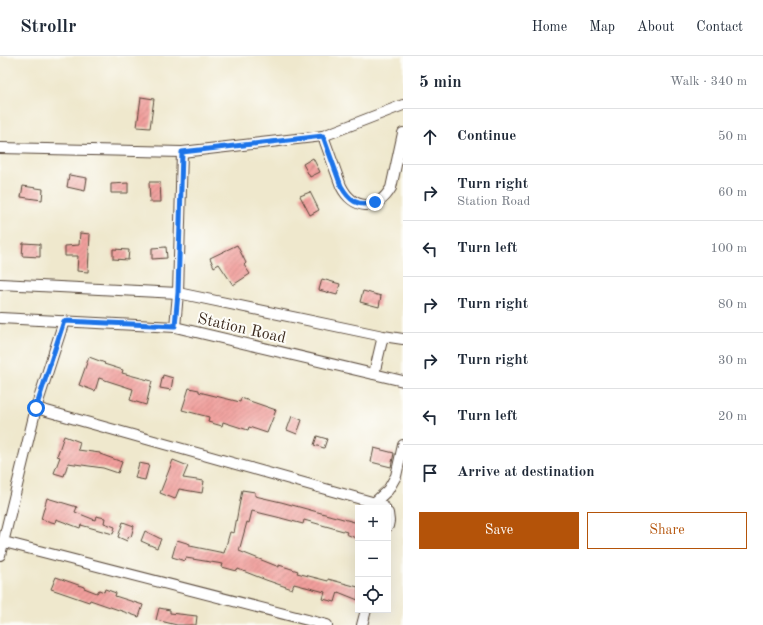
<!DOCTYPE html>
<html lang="en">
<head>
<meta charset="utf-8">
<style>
	:root { --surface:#fff; --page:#f6f6f7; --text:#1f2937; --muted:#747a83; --line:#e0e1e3; --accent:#b45309 }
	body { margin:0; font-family:"Old Standard TT",serif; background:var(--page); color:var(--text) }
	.controls { position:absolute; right:12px; bottom:12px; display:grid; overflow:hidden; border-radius:0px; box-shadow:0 4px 16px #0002 }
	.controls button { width:36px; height:36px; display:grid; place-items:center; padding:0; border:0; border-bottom:1px solid var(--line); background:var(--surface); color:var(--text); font:20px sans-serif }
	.stop { position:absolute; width:12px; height:12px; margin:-9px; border:3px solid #1a73e8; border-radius:50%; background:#fff }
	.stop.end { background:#1a73e8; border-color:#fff; box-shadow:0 1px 4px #0008 }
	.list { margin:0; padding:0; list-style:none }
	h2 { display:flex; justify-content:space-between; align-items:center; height:52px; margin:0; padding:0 16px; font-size:17px }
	h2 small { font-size:13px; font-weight:400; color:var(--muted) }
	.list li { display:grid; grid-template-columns:26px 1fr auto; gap:12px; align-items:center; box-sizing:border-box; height:56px; padding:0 16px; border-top:1px solid var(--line) }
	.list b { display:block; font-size:15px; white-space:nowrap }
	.list p { margin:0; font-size:13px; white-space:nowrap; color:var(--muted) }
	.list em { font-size:13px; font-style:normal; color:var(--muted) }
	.actions { display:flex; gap:8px; padding:12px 16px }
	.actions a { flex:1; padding:9px 0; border:1px solid var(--accent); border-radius:0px; text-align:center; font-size:14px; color:var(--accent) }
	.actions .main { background:var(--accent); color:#fff }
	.icon { flex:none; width:22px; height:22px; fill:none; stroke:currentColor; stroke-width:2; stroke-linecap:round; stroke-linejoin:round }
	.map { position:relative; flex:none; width:403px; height:569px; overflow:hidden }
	header { display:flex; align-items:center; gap:24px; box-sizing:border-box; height:56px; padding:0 20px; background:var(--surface); border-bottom:1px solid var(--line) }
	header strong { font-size:19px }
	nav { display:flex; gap:22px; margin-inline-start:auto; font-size:14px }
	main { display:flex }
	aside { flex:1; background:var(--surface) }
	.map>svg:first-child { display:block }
	.building { fill:url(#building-hatch) }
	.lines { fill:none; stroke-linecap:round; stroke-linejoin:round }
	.street-casing { stroke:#564638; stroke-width:12 }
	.street { stroke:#fff; stroke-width:10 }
	.route { stroke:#1a73e8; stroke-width:5 }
	.labels { text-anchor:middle; stroke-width:4; stroke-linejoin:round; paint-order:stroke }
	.street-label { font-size:16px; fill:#3b2a1e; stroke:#fdfcf7 }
</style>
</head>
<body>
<header>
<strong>Strollr</strong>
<nav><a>Home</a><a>Map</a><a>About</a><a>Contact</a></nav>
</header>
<main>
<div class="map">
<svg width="403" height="569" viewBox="0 0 403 569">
	<defs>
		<pattern id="building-hatch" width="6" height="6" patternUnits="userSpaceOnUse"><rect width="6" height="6" fill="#f19f9c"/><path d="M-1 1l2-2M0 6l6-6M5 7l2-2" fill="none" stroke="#c4827f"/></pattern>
	</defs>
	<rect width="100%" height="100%" fill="#fdfcf7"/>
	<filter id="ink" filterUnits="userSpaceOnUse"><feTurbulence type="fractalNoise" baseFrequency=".025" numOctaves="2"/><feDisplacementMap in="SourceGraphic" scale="8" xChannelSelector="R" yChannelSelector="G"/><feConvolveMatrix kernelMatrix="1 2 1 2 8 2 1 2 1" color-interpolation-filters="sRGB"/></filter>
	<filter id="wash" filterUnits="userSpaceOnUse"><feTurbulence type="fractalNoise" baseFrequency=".012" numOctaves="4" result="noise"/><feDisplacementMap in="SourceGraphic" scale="16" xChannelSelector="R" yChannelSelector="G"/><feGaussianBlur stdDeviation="0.9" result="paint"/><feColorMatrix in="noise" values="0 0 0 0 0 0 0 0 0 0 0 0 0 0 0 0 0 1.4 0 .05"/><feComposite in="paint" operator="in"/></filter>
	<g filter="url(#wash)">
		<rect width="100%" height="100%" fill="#efe8cd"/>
		<g id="blocks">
			<g class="building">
				<polygon points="141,41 154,43 150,72 137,71"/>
				<polygon points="313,102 320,116 310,121 303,108"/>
				<polygon points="69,119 87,122 85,135 67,131"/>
				<polygon points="149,126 160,126 161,146 150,146"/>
				<polygon points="128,127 128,137 111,137 111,128"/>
				<polygon points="23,130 43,133 42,144 21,141"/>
				<polygon points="310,136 319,154 310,159 300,140"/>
				<polygon points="80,177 90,178 88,216 77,215 78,200 65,200 65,190 79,189"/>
				<polygon points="23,187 40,188 40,201 22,200"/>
				<polygon points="237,189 246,207 244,209 250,218 233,229 219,208 214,211 210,202"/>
				<polygon points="166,191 167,202 152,203 152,192"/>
				<polygon points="113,193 129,194 128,204 113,203"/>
				<polygon points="322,223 340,228 337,239 319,234"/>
				<polygon points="363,235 381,240 379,251 360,246"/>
				<polygon points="89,301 105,307 104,308 123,314 122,317 152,325 146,349 130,344 133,333 99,322 95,335 79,329"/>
				<polygon points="163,319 173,322 171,334 160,332"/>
				<polygon points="189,332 199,334 199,336 240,346 241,342 276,354 267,377 249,371 248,374 223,366 222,370 208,366 209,361 182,354"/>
				<polygon points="292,360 302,364 297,378 287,374"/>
				<polygon points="64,380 80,386 78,394 100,397 100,398 122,406 118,417 103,412 68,407 64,420 54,417 60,401 57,400"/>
				<polygon points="317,380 327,383 324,392 314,389"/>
				<polygon points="374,392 394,397 391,411 371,406"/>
				<polygon points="173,404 188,410 183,422 204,425 202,437 179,433 175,443 160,437"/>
				<polygon points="139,407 149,409 145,424 135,422"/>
				<polygon points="242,434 255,436 255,440 281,446 358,467 358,483 346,478 347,476 304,464 303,468 277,461 252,455 249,467 247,466 239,495 279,511 279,509 298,515 297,517 328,525 328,523 358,531 358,544 338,536 335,546 323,543 325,536 294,528 292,533 266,524 238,513 237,515 222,511 223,508 186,502 185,505 172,501 177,484 190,488 190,490 224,497 230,476 234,477"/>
				<polygon points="47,442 77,451 75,456 95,464 96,460 105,462 104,467 115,471 113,478 81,469 80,472 56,463 55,467 41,463"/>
				<polygon points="123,466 134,470 131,481 129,480 127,485 118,481"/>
				<polygon points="145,475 161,483 157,492 141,485"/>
				<polygon points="56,521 84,531 84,532 97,537 99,534 104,536 105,533 116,537 115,540 143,549 139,561 90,544 89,546 51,533"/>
				<polygon points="159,552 170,554 170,557 197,560 196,569 177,569 156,564"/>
			</g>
		</g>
	</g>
	<g filter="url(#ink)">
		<use href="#blocks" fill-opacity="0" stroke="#564638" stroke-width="1"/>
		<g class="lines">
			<defs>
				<g id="street">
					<path d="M323,80L341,130C353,154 377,156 391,132L403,77"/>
					<polyline points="0,92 182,96 323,80 403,49"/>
					<polyline points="0,228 178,237 383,280 403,283"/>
					<polyline points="0,262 175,271 403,325"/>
					<polyline points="175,271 178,237 182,96"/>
					<polyline points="374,318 383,280"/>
					<polyline points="36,352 379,448 385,452"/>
					<polyline points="374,447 388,434 396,420 403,389"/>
					<polyline points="388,457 389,465 388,470"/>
					<polyline points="4,486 327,569"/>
					<polyline points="0,499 36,352 64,265"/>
					<polyline points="362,569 366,554"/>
				</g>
			</defs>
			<use href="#street" class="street-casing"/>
			<use href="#street" class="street"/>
		</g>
	</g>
	<g class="lines" filter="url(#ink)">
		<path class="route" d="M36,352L64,265L175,270L178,237L182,96L323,80L341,130C349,144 358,152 375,146"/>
	</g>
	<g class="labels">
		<g class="street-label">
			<text transform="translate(242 271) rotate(13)" y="6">Station Road</text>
		</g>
	</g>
</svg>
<div class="controls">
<button>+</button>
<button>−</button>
<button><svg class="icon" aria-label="locate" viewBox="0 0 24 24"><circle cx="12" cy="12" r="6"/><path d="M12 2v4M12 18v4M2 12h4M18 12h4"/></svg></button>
</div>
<div class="stop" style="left:36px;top:352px"></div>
<div class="stop end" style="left:375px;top:146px"></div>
</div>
<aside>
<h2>5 min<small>Walk · 340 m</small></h2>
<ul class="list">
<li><svg class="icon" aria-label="ahead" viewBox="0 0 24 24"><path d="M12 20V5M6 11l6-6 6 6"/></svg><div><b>Continue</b></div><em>50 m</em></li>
<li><svg class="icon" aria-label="right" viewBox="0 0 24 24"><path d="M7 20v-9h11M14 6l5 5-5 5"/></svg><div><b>Turn right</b><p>Station Road</p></div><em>60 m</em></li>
<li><svg class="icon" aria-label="left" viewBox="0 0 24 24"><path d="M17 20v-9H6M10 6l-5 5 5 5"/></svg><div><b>Turn left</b></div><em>100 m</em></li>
<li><svg class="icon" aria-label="right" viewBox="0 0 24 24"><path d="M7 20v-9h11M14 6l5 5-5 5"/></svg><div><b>Turn right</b></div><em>80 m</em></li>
<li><svg class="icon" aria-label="right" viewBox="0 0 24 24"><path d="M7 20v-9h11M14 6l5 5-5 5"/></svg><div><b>Turn right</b></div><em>30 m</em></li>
<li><svg class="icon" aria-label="left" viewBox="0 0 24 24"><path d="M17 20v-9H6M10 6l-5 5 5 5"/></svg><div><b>Turn left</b></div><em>20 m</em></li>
<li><svg class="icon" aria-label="arrive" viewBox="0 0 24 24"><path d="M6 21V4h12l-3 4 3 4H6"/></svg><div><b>Arrive at destination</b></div></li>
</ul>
<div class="actions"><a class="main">Save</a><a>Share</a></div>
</aside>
</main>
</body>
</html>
